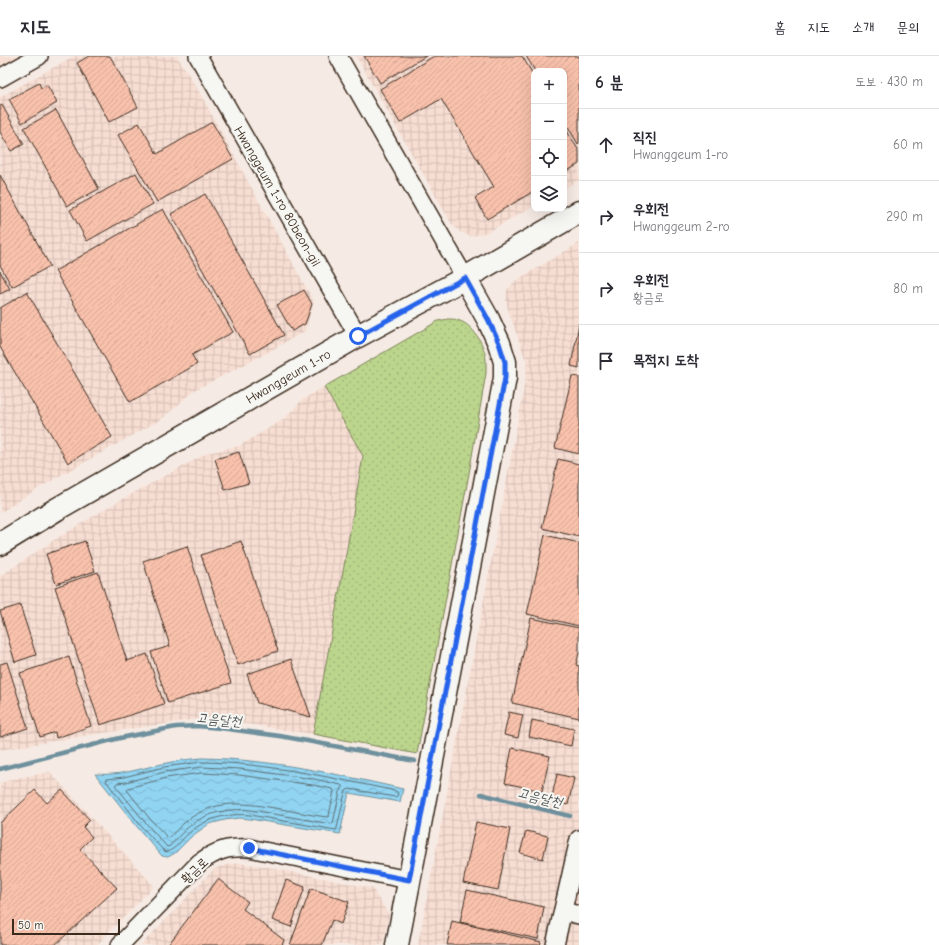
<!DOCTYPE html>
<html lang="ko">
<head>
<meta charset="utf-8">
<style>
	:root { --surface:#fff; --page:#f7f7f7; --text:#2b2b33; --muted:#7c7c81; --line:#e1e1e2 }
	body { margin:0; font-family:"Comic Neue","Poor Story",sans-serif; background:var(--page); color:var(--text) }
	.controls { position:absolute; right:12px; top:12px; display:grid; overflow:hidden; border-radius:8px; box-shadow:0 4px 16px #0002 }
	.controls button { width:36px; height:36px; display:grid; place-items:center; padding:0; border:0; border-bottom:1px solid var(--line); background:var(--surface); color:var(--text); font:20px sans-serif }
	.scale { position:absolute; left:12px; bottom:10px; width:108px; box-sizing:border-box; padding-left:4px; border:2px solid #3b2a1e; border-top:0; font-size:11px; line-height:14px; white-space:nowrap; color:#3b2a1e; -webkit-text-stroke:3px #f6f6f2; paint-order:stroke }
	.stop { position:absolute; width:12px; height:12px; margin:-9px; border:3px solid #2563eb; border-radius:50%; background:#fff }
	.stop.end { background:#2563eb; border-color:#fff; box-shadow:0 1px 4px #0008 }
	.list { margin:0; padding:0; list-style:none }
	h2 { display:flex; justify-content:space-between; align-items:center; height:52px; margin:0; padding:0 16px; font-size:17px }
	h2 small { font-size:13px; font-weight:400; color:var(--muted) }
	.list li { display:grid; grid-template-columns:26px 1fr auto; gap:12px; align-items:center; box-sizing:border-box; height:72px; padding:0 16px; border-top:1px solid var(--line) }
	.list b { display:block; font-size:15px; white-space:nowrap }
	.list p { margin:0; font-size:13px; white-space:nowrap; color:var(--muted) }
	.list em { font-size:13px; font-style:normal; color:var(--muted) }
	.icon { flex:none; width:22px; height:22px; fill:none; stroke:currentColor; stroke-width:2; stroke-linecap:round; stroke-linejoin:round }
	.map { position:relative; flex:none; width:579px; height:889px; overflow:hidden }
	header { display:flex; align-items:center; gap:24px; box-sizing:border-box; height:56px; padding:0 20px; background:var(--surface); border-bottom:1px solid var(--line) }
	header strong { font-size:19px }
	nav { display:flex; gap:22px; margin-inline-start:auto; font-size:14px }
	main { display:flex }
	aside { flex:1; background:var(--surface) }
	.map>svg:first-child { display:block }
	.built { fill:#f7ded3 }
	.industrial { fill:url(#industrial-grid) }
	.park { fill:url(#park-dots); stroke:#7b8056 }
	.water { fill:url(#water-waves); stroke:#6e909d }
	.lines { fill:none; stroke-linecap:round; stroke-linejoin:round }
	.shore { stroke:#5d6e73; stroke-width:1 }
	.stream { stroke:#6e909d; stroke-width:4.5 }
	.building { fill:url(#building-hatch); stroke:#3b2a1e }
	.street-casing { stroke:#3b2a1e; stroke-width:20 }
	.secondary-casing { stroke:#3b2a1e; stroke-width:25 }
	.street { stroke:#f6f6f2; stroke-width:17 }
	.secondary { stroke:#f6f6f2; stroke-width:22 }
	.route { stroke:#2563eb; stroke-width:5 }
	.labels { text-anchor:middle; stroke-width:4; stroke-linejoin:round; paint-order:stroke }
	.street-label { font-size:13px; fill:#3b2a1e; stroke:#f6f6f2 }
	.water-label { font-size:14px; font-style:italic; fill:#505453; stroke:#f6f6f2 }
</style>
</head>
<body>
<header>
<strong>지도</strong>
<nav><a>홈</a><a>지도</a><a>소개</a><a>문의</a></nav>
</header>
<main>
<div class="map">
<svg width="579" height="889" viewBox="0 0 579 889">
	<defs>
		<pattern id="industrial-grid" width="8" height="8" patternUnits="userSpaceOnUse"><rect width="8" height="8" fill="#f7ded3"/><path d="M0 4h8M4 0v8" fill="none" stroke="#d5bfb5"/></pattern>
		<pattern id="park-dots" width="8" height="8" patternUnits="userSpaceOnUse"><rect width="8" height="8" fill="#bbd58d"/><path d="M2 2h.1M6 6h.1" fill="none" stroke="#a2b779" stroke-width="1.8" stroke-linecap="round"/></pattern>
		<pattern id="water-waves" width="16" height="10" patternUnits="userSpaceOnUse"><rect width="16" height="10" fill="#90d4f2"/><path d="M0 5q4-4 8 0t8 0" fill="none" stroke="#7db6cf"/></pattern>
		<pattern id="building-hatch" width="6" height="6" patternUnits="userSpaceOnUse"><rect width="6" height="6" fill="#f8c1ac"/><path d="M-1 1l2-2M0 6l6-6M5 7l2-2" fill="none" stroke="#d6a694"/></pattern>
	</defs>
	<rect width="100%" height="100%" fill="#f6ebe4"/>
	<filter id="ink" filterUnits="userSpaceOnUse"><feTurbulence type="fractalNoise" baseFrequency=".025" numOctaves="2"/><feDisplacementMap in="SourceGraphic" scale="8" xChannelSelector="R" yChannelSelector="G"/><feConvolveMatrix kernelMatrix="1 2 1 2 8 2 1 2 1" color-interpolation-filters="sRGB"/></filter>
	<g filter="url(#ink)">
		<polygon class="built" points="0,0 20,0 0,11"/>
		<g class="industrial">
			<polygon points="74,0 177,0 201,39 314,246 305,275 263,299 195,334 162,363 60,420 26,440 0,457 0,41"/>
			<polygon points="356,0 579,0 579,124 564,133 564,15 534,15 534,150 490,175 478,179 469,180 460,176 451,167"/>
			<polygon points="579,187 579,889 418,889 522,343 526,316 526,305 508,254 506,244 507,234 515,225"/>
			<polygon points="324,331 363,400 344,510 313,678 226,665 209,663 191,664 90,679 0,694 0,520 54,484 110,450 207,397 239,390 284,363 302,344"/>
			<polygon points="50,716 154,830 97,889 0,889 0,727 16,722"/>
			<polygon points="238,807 257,809 372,832 389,859 383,889 141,889 214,813 225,809"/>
		</g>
		<path class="park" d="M448,263C452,263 457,263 460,265C474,270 485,290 486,304C486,308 486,312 486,317L470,412L417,698L313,678L344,510L363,400L324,331L438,265Z"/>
		<path class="water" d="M202,702C270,703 337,718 403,733L400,746L349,737L340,778L250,763L239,762L225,764L209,768L192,780L175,797L168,801L162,800L138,772L95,718C120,720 138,713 162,708C175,705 188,703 202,702Z"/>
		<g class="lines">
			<g class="shore">
				<path d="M202,706C268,707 332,722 396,735L398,738L397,740L395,741L350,733L347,734L345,737L337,772L336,774L250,759C228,757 205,762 188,778C181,784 176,793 167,796L164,795L141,770L106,725L107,723L124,721L164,711Z"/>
				<path d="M202,711L240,713L314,723L341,729L343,731L340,736L333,767L331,768L251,754C227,752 203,757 185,774C180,779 175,784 170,790L167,791L145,766L115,729L117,727L126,726L165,716Z"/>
				<path d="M202,717L239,719L313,729L333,733L334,735L329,760L327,761C311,759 296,756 281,753C255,749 228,743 203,755C189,761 179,771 169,782H168L150,763L127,734L128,732L166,722Z"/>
			</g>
			<g class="stream">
				<polyline points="0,713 120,682 176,671 197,670 220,672 280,680 415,705"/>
				<polyline points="481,738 570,760"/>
			</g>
		</g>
		<g class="building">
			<polygon points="89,0 110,0 138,51 109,66 77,7"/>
			<polygon points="364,0 426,0 380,27"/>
			<polygon points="434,0 522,0 534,20 534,135 487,163 475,142 494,131 441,43 400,67 380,33"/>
			<polygon points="526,0 579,0 579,87 578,88 564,64 564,15 535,15"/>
			<polygon points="39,27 41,32 47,29 57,47 22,67 9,43"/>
			<polygon points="2,49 24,88 11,95 0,76 0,50"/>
			<polygon points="56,54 99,133 67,150 24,72"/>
			<polygon points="212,66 233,103 157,146 118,79 139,67 157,98"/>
			<polygon points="564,70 579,95 579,108 564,117"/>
			<polygon points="136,117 153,148 87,185 70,154"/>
			<polygon points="0,119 50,210 12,231 0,209"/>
			<polygon points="205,138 284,279 250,298 171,158"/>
			<polygon points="163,153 233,276 192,299 197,308 130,346 55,215"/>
			<polygon points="0,215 10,233 0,238"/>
			<polygon points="304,234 312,248 305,268 292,275 277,249"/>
			<polygon points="27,236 112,381 68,407 0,291 0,252"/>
			<polygon points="579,268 579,312 571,310"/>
			<polygon points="572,320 579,321 579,398 555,392"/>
			<polygon points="239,396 249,427 225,434 215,403"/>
			<polygon points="558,403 579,408 579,481 542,472"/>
			<polygon points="545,479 579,487 579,570 527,558"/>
			<polygon points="85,485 95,515 56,528 46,498"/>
			<polygon points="241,485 278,595 238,609 201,499"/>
			<polygon points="187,490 231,627 168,647 151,596 170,590 143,505"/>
			<polygon points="98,516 127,605 147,598 164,648 100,669 55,531"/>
			<polygon points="20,549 36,599 15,606 0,555"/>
			<polygon points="531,562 579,572 579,597 576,609 579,610 579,662 512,647"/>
			<polygon points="69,601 91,670 56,682 55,676 40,681 20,617"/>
			<polygon points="291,603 311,661 257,647 247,618"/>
			<polygon points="7,606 28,672 0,681 0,608"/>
			<polygon points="509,656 523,659 518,682 504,679"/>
			<polygon points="532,664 574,673 571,690 529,681"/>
			<polygon points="512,692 550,700 542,735 505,727"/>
			<polygon points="557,718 574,722 568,749 551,745"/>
			<polygon points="35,734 47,747 62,734 90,764 83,771 92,781 80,793 117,832 55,889 0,889 0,767"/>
			<polygon points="476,766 510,773 498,834 463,827"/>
			<polygon points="526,775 548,780 543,803 520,797"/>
			<polygon points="218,823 248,846 243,853 284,884 282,889 168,889"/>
			<polygon points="286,824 305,831 291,871 272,864"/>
			<polygon points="311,832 349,846 341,868 332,864 322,889 290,889"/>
			<polygon points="467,834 544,851 538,883 460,866"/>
			<polygon points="452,865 541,886 540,889 447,889"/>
		</g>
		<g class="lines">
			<defs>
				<g id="street">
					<polyline points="198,0 358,280"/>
					<polyline points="338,0 465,222"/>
					<polyline points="0,22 39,0"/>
					<polyline points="563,855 579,859"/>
					<path d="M120,889L200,806C218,794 227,791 249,792L409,824"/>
					<polyline points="555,889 579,783"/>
				</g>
				<g id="secondary">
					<polyline points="0,488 57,453 358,280 465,222 579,156"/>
					<polyline points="397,889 505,322 505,306 499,287 488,263 465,222"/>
				</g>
			</defs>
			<use href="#street" class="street-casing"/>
			<use href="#secondary" class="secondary-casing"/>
			<use href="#street" class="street"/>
			<use href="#secondary" class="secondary"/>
		</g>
	</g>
	<g class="lines" filter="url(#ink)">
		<polyline class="route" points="249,792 409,824 505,322 505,306 499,287 488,263 465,222 358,280"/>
	</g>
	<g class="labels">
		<g class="street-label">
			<text transform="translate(278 140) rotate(60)" y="5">Hwanggeum 1-ro 80beon-gil</text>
			<text transform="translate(288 320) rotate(-30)" y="5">Hwanggeum 1-ro</text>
			<text transform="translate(194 814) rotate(-43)" y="5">황금로</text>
		</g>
		<g class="water-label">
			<text transform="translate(219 663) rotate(5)" y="5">고음달천</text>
			<text transform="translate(540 741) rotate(14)" y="5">고음달천</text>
		</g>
	</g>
</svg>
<div class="controls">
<button>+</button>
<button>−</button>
<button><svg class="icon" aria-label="locate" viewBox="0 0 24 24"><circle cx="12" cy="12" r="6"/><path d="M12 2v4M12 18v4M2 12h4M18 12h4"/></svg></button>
<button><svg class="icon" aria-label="layers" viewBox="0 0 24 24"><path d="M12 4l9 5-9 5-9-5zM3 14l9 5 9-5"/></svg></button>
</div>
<div class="scale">50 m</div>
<div class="stop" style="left:358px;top:280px"></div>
<div class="stop end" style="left:249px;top:792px"></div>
</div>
<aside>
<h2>6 분<small>도보 · 430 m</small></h2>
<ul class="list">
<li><svg class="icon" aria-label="ahead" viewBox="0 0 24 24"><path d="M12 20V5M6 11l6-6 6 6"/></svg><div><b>직진</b><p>Hwanggeum 1-ro</p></div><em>60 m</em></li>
<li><svg class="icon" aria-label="right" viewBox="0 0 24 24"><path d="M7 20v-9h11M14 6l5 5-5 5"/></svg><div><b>우회전</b><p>Hwanggeum 2-ro</p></div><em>290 m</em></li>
<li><svg class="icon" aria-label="right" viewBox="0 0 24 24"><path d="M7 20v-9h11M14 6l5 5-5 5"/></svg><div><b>우회전</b><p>황금로</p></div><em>80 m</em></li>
<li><svg class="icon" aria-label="arrive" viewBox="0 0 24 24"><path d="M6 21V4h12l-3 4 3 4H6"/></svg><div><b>목적지 도착</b></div></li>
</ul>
</aside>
</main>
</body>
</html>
